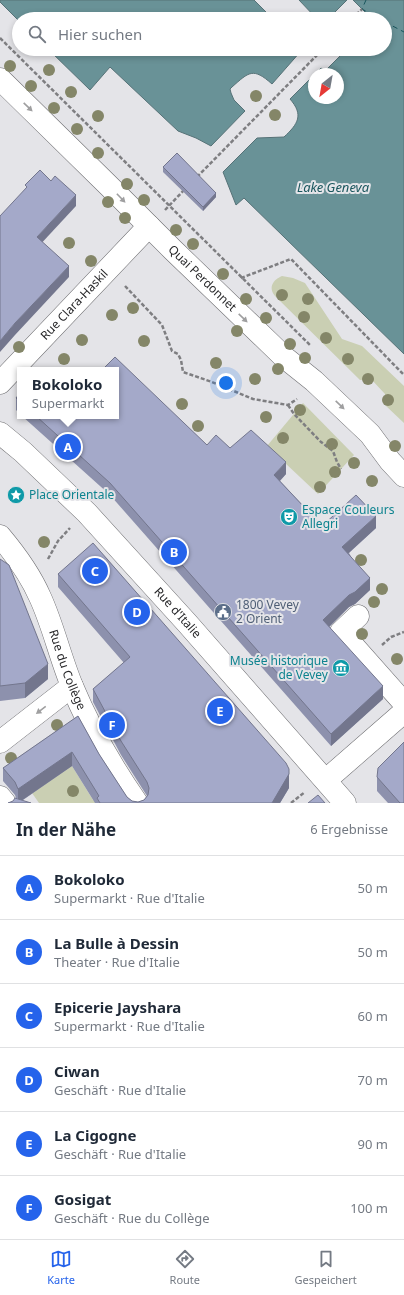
<!DOCTYPE html>
<html lang="de">
<head>
<meta charset="utf-8">
<style>
	:root { --surface:#fff; --page:#f6f6f7; --text:#1f2937; --muted:#747a83; --line:#e0e1e3; --accent:#2563eb }
	body { margin:0; font-family:"Noto Sans",sans-serif; background:var(--page); color:var(--text) }
	.compass { position:absolute; left:308px; top:68px; width:36px; height:36px; border-radius:50%; background:var(--surface); box-shadow:0 2px 6px #0003; rotate:211deg }
	.you { position:absolute; left:226px; top:383px; width:14px; height:14px; margin:-10px; border:3px solid #fff; border-radius:50%; background:#1a73e8; box-shadow:0 0 0 6px #1a73e833 }
	.badge { display:grid; place-items:center; width:26px; height:26px; border-radius:50%; background:var(--accent); color:#fff; font-size:13px; font-weight:700 }
	.pin { position:absolute; translate:-50% -50%; border:2px solid #fff; box-shadow:0 1px 4px #0006 }
	.popup { position:absolute; left:17px; top:367px; width:102px; height:52px; box-sizing:border-box; display:grid; place-content:center; border-radius:0px; background:var(--surface); filter:drop-shadow(0 1px 3px #0005); font-size:13px; white-space:nowrap; color:var(--muted) }
	.popup b { font-size:15px; color:var(--text) }
	.popup::after { content:''; position:absolute; left:50%; top:100%; margin-left:-8px; border:8px solid transparent; border-top-color:var(--surface) }
	.list { margin:0; padding:0; list-style:none }
	h2 { display:flex; justify-content:space-between; align-items:center; height:52px; margin:0; padding:0 16px; font-size:17px }
	h2 small { font-size:13px; font-weight:400; color:var(--muted) }
	.list li { display:grid; grid-template-columns:26px 1fr auto; gap:12px; align-items:center; box-sizing:border-box; height:64px; padding:0 16px; border-top:1px solid var(--line) }
	.list b { display:block; font-size:15px; white-space:nowrap }
	.list p { margin:0; font-size:13px; white-space:nowrap; color:var(--muted) }
	.list em { font-size:13px; font-style:normal; color:var(--muted) }
	.icon { flex:none; width:22px; height:22px; fill:none; stroke:currentColor; stroke-width:2; stroke-linecap:round; stroke-linejoin:round }
	.map { position:relative; flex:none; width:404px; height:803px; overflow:hidden }
	.search { position:absolute; background:var(--surface); box-shadow:0 2px 6px #0003; left:12px; right:12px; top:12px; height:44px; display:flex; align-items:center; gap:10px; box-sizing:border-box; padding:0 14px; border-radius:22px; color:var(--muted); font-size:15px }
	.sheet { height:436px; background:var(--surface) }
	nav { display:flex; justify-content:space-around; align-items:center; box-sizing:border-box; height:56px; border-top:1px solid var(--line); background:var(--surface); font-size:11px; color:var(--muted) }
	nav a { display:grid; justify-items:center; gap:2px }
	nav .on { color:var(--accent) }
	.map>svg:first-child { display:block }
	.green { fill:#cacfb3 }
	.water { fill:#699297; stroke:#567277 }
	.lines { fill:none; stroke-linecap:round; stroke-linejoin:round }
	.ferry { stroke:#1a565d; stroke-width:1; stroke-dasharray:5 4; stroke-linecap:butt }
	.minor-casing { stroke:#6d6d70; stroke-width:23 }
	.path { stroke:#7e7e81; stroke-width:2.5; stroke-dasharray:4 2; stroke-linecap:butt }
	.minor { stroke:#fff; stroke-width:22 }
	.tree { fill:#848668 }
	.wall { fill:#8d91ad }
	.shaded-wall { fill:#73768d }
	.building { fill:#a4a9c9; stroke:#73768d }
	.oneway { fill:#9f9fa0 }
	.labels { text-anchor:middle; stroke-width:4; stroke-linejoin:round; paint-order:stroke }
	.street-label { font-size:12px; fill:#29292b; stroke:#e4e4e8 }
	.culture-label { font-size:12px; fill:#0d838f; stroke:#e4e4e8; text-anchor:start }
	.service-label { font-size:12px; fill:#4e5e75; stroke:#e4e4e8; text-anchor:start }
	.water-label { font-size:13px; font-style:italic; fill:#1a565d; stroke:#e4e4e8 }
</style>
</head>
<body>
<div class="map">
<svg width="404" height="803" viewBox="0 0 404 803">
	<rect width="100%" height="100%" fill="#e4e4e8"/>
	<g class="green">
		<path d="M282,276L293,278L305,283L342,339L362,346L404,386V423L385,405V394L371,379L360,380L275,296C268,287 273,280 282,276Z"/>
		<polygon points="303,403 354,455 318,494 267,446"/>
		<polygon points="72,766 93,800 104,803 39,803 32,793"/>
	</g>
	<g class="water">
		<polygon points="0,0 254,0 273,19 19,19 19,21 0,2"/>
		<polygon points="299,0 347,0 328,19 317,19"/>
		<path d="M353,0H404V354L244,198L236,205L223,172L257,138L284,137C298,124 304,115 290,99L314,75V98H338V74H315L321,68L325,71L347,49H385V19H372Z"/>
		<path d="M48,49H299L301,51L272,84C253,67 249,72 232,87L230,89L231,93L234,100L245,111L211,146L196,138L178,131L110,67L90,90Z"/>
	</g>
	<g class="lines">
		<g class="ferry">
			<polyline points="366,0 362,9 380,19"/>
			<polyline points="385,22 404,32"/>
		</g>
		<defs>
			<g id="minor">
				<path id="s1" d="M0,79L109,186L173,250L284,357L314,381L370,434L390,461L404,476"/>
				<path id="s2" d="M0,383L149,226"/>
				<path id="s3" d="M0,433L23,452L87,513L187,623L345,803"/>
				<path id="s4" d="M0,536C16,555 30,574 40,597C53,625 60,657 72,686C89,727 112,767 137,803"/>
				<polyline points="358,616 341,632 404,703"/>
				<polyline points="0,742 72,686"/>
				<polyline points="326,780 404,712"/>
				<polyline points="0,797 5,803"/>
			</g>
		</defs>
		<use href="#minor" class="minor-casing"/>
		<g class="path">
			<polyline points="352,19 362,9"/>
			<polyline points="0,38 311,346"/>
			<polyline points="197,177 323,49"/>
			<polyline points="165,210 185,189"/>
			<polyline points="241,278 291,259 404,375"/>
			<polyline points="125,286 162,325 172,351 178,354 181,360 183,372 212,382 253,399 288,405 297,399"/>
			<polyline points="288,405 294,414 321,442 333,451 337,462 341,469"/>
			<polyline points="48,559 58,541 70,528"/>
			<polyline points="382,645 391,637 404,632"/>
			<polyline points="291,803 305,792"/>
		</g>
		<use href="#minor" class="minor"/>
	</g>
	<g class="tree">
		<circle cx="10" cy="66" r="6"/>
		<circle cx="49" cy="70" r="6"/>
		<circle cx="31" cy="86" r="6"/>
		<circle cx="71" cy="92" r="6"/>
		<circle cx="256" cy="96" r="6"/>
		<circle cx="54" cy="108" r="6"/>
		<circle cx="275" cy="115" r="6"/>
		<circle cx="98" cy="116" r="6"/>
		<circle cx="77" cy="129" r="6"/>
		<circle cx="98" cy="153" r="6"/>
		<circle cx="127" cy="184" r="6"/>
		<circle cx="144" cy="200" r="6"/>
		<circle cx="108" cy="202" r="6"/>
		<circle cx="125" cy="218" r="6"/>
		<circle cx="176" cy="230" r="6"/>
		<circle cx="69" cy="243" r="6"/>
		<circle cx="193" cy="244" r="6"/>
		<circle cx="91" cy="261" r="6"/>
		<circle cx="223" cy="274" r="6"/>
		<circle cx="282" cy="295" r="6"/>
		<circle cx="246" cy="299" r="6"/>
		<circle cx="308" cy="299" r="6"/>
		<circle cx="133" cy="308" r="6"/>
		<circle cx="112" cy="315" r="6"/>
		<circle cx="304" cy="317" r="6"/>
		<circle cx="266" cy="318" r="6"/>
		<circle cx="237" cy="331" r="6"/>
		<circle cx="326" cy="338" r="6"/>
		<circle cx="82" cy="340" r="6"/>
		<circle cx="144" cy="341" r="6"/>
		<circle cx="290" cy="344" r="6"/>
		<circle cx="19" cy="347" r="6"/>
		<circle cx="305" cy="358" r="6"/>
		<circle cx="64" cy="359" r="6"/>
		<circle cx="348" cy="359" r="6"/>
		<circle cx="216" cy="363" r="6"/>
		<circle cx="278" cy="369" r="6"/>
		<circle cx="255" cy="379" r="6"/>
		<circle cx="368" cy="379" r="6"/>
		<circle cx="388" cy="400" r="6"/>
		<circle cx="182" cy="404" r="6"/>
		<circle cx="300" cy="410" r="6"/>
		<circle cx="266" cy="417" r="6"/>
		<circle cx="198" cy="426" r="6"/>
		<circle cx="283" cy="438" r="6"/>
		<circle cx="332" cy="444" r="6"/>
		<circle cx="395" cy="446" r="6"/>
		<circle cx="354" cy="463" r="6"/>
		<circle cx="335" cy="472" r="6"/>
		<circle cx="372" cy="481" r="6"/>
		<circle cx="320" cy="487" r="6"/>
		<circle cx="44" cy="542" r="6"/>
		<circle cx="361" cy="560" r="6"/>
		<circle cx="382" cy="589" r="6"/>
		<circle cx="374" cy="602" r="6"/>
		<circle cx="362" cy="634" r="6"/>
		<circle cx="397" cy="659" r="6"/>
		<circle cx="57" cy="725" r="6"/>
		<circle cx="11" cy="758" r="6"/>
		<circle cx="73" cy="791" r="6"/>
	</g>
	<g class="wall">
		<polygon points="163,167 216,197 203,211 163,172"/>
		<polygon points="20,393 20,414 16,410 16,398"/>
		<polygon points="22,416 116,416 207,445 230,448 286,474 280,481 322,526 376,528 349,553 370,590 355,604 349,607 329,627 383,699 331,746 110,495"/>
		<polygon points="0,559 48,679 25,698 0,701"/>
		<polygon points="58,574 289,788 280,803 95,803 72,766 23,800 16,798 15,795 3,781 3,768 78,716 99,754 127,797 132,801 138,802 144,800 147,796 121,755 93,702 93,689 124,663 58,587"/>
		<polygon points="377,777 404,803 388,803 377,791"/>
	</g>
	<g class="shaded-wall">
		<polygon points="216,193 216,197 203,211 203,207"/>
		<polygon points="76,195 76,206 37,248 37,237"/>
		<polygon points="69,266 69,277 15,335 0,352 0,341 15,323"/>
		<polygon points="286,462 286,474 274,487 274,475"/>
		<polygon points="376,516 376,528 342,559 342,547"/>
		<polygon points="370,578 370,590 355,604 349,607 323,633 323,620 349,595"/>
		<polygon points="48,664 48,679 25,698 25,683"/>
		<polygon points="383,686 383,699 331,746 331,734"/>
		<polygon points="72,752 72,766 18,803 18,789"/>
		<polygon points="289,769 289,788 280,803 272,803"/>
	</g>
	<g class="building">
		<polygon points="177,153 216,193 203,207 163,167"/>
		<polygon points="40,170 51,181 55,176 76,195 37,237 69,266 15,323 0,341 0,216 27,187 25,185"/>
		<polygon points="115,357 207,445 216,435 230,448 251,430 286,462 274,475 322,526 356,495 376,516 342,547 370,578 355,592 349,595 323,620 383,686 331,734 110,483 36,416 116,416 116,370 102,370"/>
		<polygon points="20,393 20,402 16,398"/>
		<polygon points="93,543 286,763 289,769 289,774 272,803 100,803 97,798 99,796 72,752 18,789 15,782 3,768 78,716 99,754 127,797 132,801 138,802 144,800 148,795 149,788 147,782 121,741 93,689 130,657 58,574"/>
		<polygon points="0,559 9,565 48,664 25,683 0,686"/>
		<polygon points="404,742 404,803 400,803 377,777 378,768"/>
		<polygon points="318,795 325,803 308,803"/>
		<polygon points="15,798 31,803 8,803 13,801"/>
	</g>
	<defs><path id="oneway-solid" d="M-6-.8H1V-3.2L6.5 0L1 3.2V.8H-6Z"/></defs>
	<g class="oneway">
		<use href="#oneway-solid" transform="translate(28 107) rotate(44)"/>
		<use href="#oneway-solid" transform="translate(121 198) rotate(46)"/>
		<use href="#oneway-solid" transform="translate(243 318) rotate(44)"/>
		<use href="#oneway-solid" transform="translate(340 405) rotate(44)"/>
		<use href="#oneway-solid" transform="translate(41 710) rotate(142)"/>
	</g>
	<defs>
		<symbol id="sight-disc" viewBox="-11 -11 22 22"><circle r="9.5" fill="#0f9aa8" stroke="#e4e4e8"/><path d="M0-6L1.8-2.2L6-1.7L2.9 1.2L3.7 5.4L0 3.3L-3.7 5.4L-2.9 1.2L-6-1.7L-1.8-2.2Z" fill="#fff"/></symbol>
		<symbol id="theatre-disc" viewBox="-11 -11 22 22"><circle r="9.5" fill="#0f9aa8" stroke="#e4e4e8"/><path d="M-5-5.5Q0-4 5-5.5V0Q5 5 0 6Q-5 5-5 0ZM-3.3-2.5H-1v1.5H-3.3ZM1-2.5H3.3v1.5H1ZM-2.8 1Q0 5.5 2.8 1Z" fill="#fff"/></symbol>
		<symbol id="civic-disc" viewBox="-11 -11 22 22"><circle r="9.5" fill="#5c6f8a" stroke="#e4e4e8"/><path d="M-.6-6.5H3V-4.5H.6V-3L4-1V1h2V6H-6V1h2V-1L-.6-3ZM-1.2 2.5V6h2.4V2.5Z" fill="#fff"/></symbol>
		<symbol id="museum-disc" viewBox="-11 -11 22 22"><circle r="9.5" fill="#0f9aa8" stroke="#e4e4e8"/><path d="M0-6L6-3V-2H-6V-3ZM-5-1h2V3h-2ZM-1-1h2V3h-2ZM3-1h2V3H3ZM-6 4H6V6H-6Z" fill="#fff"/></symbol>
	</defs>
	<g fill-rule="evenodd">
		<use href="#sight-disc" x="6" y="485" width="20" height="20"/>
		<use href="#theatre-disc" x="279" y="507" width="20" height="20"/>
		<use href="#civic-disc" x="213" y="602" width="20" height="20"/>
		<use href="#museum-disc" x="331" y="658" width="20" height="20"/>
	</g>
	<g class="labels">
		<g class="street-label">
			<text dy="4" stroke="none"><textPath href="#s1" startOffset="284">Quai Perdonnet</textPath></text>
			<text dy="4" stroke="none"><textPath href="#s2" startOffset="108">Rue Clara-Haskil</textPath></text>
			<text dy="4" stroke="none"><textPath href="#s3" startOffset="253">Rue d'Italie</textPath></text>
			<text dy="4" stroke="none"><textPath href="#s4" startOffset="151">Rue du Collège</textPath></text>
		</g>
		<g class="culture-label">
			<text x="29" y="499">Place Orientale</text>
			<text x="302" y="514">Espace Couleurs<tspan x="302" dy="14">Allegri</tspan></text>
			<text x="328" y="665" text-anchor="end">Musée historique<tspan x="328" dy="14">de Vevey</tspan></text>
		</g>
		<g class="service-label">
			<text x="236" y="609">1800 Vevey<tspan x="236" dy="14">2 Orient</tspan></text>
		</g>
		<g class="water-label">
			<text x="333" y="192">Lake Geneva</text>
		</g>
	</g>
</svg>
<svg class="compass" viewBox="-18 -18 36 36"><path d="M0-13l5 13h-10z" fill="#e53935"/><path d="M0 13l5-13h-10z" fill="#747a83"/></svg>
<div class="you"></div>
<div class="pin badge" style="left:68px;top:447px">A</div>
<div class="popup"><b>Bokoloko</b>Supermarkt</div>
<div class="pin badge" style="left:174px;top:552px">B</div>
<div class="pin badge" style="left:95px;top:571px">C</div>
<div class="pin badge" style="left:137px;top:612px">D</div>
<div class="pin badge" style="left:220px;top:711px">E</div>
<div class="pin badge" style="left:112px;top:725px">F</div>
<div class="search"><svg class="icon" aria-label="search" viewBox="0 0 24 24"><circle cx="10" cy="10" r="6"/><path d="M15 15l6 6"/></svg>Hier suchen</div>
</div>
<section class="sheet">
<h2>In der Nähe<small>6 Ergebnisse</small></h2>
<ul class="list">
<li><span class="badge">A</span><div><b>Bokoloko</b><p>Supermarkt · Rue d'Italie</p></div><em>50 m</em></li>
<li><span class="badge">B</span><div><b>La Bulle à Dessin</b><p>Theater · Rue d'Italie</p></div><em>50 m</em></li>
<li><span class="badge">C</span><div><b>Epicerie Jayshara</b><p>Supermarkt · Rue d'Italie</p></div><em>60 m</em></li>
<li><span class="badge">D</span><div><b>Ciwan</b><p>Geschäft · Rue d'Italie</p></div><em>70 m</em></li>
<li><span class="badge">E</span><div><b>La Cigogne</b><p>Geschäft · Rue d'Italie</p></div><em>90 m</em></li>
<li><span class="badge">F</span><div><b>Gosigat</b><p>Geschäft · Rue du Collège</p></div><em>100 m</em></li>
</ul>
</section>
<nav>
<a class="on"><svg class="icon" aria-label="map" viewBox="0 0 24 24"><path d="M3 6l6-2 6 2 6-2v14l-6 2-6-2-6 2zM9 4v14M15 6v14"/></svg>Karte</a>
<a><svg class="icon" aria-label="directions" viewBox="0 0 24 24"><path d="M12 3l9 9-9 9-9-9zM9 14v-3h6M13 9l2 2-2 2"/></svg>Route</a>
<a><svg class="icon" aria-label="saved" viewBox="0 0 24 24"><path d="M7 4h10v16l-5-4-5 4z"/></svg>Gespeichert</a>
</nav>
</body>
</html>
